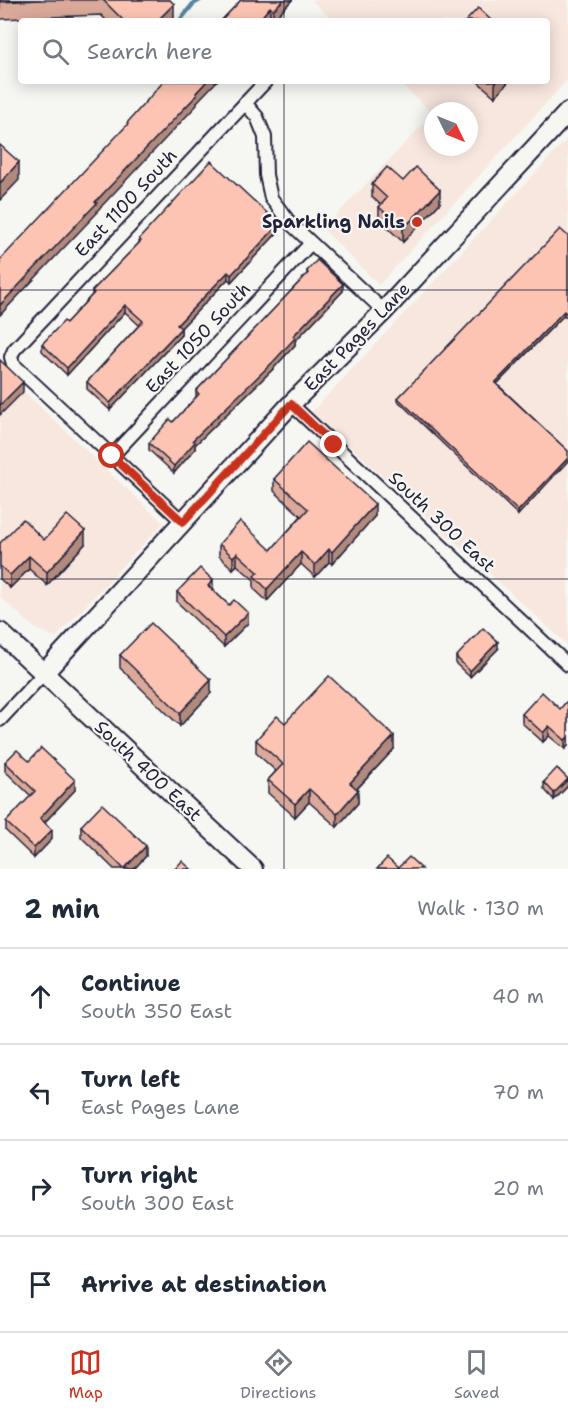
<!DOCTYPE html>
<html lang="en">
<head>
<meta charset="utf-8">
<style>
	:root { --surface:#fff; --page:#f6f6f7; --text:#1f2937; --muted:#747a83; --line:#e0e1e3; --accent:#c8321e }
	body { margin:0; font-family:"Shantell Sans",sans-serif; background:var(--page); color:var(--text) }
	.compass { position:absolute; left:424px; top:102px; width:54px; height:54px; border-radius:50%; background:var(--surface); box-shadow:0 3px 15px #0003; rotate:133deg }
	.stop { position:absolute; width:18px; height:18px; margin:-14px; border:4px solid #c8321e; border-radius:50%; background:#fff }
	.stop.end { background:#c8321e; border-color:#fff; box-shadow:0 2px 6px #0008 }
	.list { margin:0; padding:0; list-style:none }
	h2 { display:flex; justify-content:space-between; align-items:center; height:78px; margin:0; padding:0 24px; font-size:26px }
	h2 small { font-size:20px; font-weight:400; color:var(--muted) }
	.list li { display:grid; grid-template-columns:39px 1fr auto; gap:18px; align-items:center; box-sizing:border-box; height:96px; padding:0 24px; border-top:2px solid var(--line) }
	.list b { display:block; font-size:22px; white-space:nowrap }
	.list p { margin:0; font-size:20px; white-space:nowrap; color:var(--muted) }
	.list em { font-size:20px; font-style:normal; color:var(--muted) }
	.icon { flex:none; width:33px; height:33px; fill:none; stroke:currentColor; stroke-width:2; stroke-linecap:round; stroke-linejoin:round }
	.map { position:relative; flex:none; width:568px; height:869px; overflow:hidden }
	.search { position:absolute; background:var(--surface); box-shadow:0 3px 15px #0003; left:18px; right:18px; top:18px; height:66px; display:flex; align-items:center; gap:15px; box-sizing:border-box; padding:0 21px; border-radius:6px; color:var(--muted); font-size:22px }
	.sheet { height:462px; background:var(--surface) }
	nav { display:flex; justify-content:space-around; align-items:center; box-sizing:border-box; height:84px; border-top:2px solid var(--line); background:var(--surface); font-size:16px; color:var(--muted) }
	nav a { display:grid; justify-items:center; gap:3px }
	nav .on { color:var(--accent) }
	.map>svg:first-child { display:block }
	.built { fill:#f8e7df }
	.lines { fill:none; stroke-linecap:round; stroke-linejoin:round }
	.stream { stroke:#5a849e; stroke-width:4.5 }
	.street-casing { stroke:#22223b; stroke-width:16 }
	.secondary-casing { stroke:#22223b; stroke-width:22 }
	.street { stroke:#f6f6f2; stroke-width:12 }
	.secondary { stroke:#f6f6f2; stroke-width:18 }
	.wall { fill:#daa99a; stroke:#22223b; stroke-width:1.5 }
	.shaded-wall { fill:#b1897d; stroke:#22223b; stroke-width:1.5 }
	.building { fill:#fdc4b3; stroke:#22223b; stroke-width:1.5 }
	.route { stroke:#c8321e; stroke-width:8 }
	.grid { fill:none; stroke:#22223b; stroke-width:1.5; stroke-opacity:0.55 }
	.poi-dot { fill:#c8321e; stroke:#f6f6f2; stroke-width:2 }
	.labels { text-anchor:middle; stroke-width:4.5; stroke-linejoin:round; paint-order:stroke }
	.street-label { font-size:18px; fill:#22223b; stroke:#f6f6f2 }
	.poi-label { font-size:18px; font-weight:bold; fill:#22223b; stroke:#f6f6f2; text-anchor:end }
</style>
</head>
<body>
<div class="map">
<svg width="568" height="869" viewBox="0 0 568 869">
	<rect width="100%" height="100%" fill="#f6f6f2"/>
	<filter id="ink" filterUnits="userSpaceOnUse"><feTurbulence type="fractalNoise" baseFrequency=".0167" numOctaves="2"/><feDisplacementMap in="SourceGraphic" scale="12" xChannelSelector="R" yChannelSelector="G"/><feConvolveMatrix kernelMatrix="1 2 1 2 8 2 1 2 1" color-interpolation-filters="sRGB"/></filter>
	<g filter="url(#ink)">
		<g class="built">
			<polygon points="311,0 568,0 568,79 379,285 323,229 433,114 433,147 469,147 469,111 433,111 433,114 398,81 547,81 547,21 334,21"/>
			<polygon points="568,138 568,645 312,412"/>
			<polygon points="0,369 163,523 56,637 36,629 0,597"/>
		</g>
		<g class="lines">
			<polyline class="stream" points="181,19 193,4 200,0"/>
			<defs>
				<g id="street">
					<polyline points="245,103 257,117 265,137 266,175 271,198 290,223 384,311"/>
					<polyline points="291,404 568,665"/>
					<polyline points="112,456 311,243"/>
					<polyline points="183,522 13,364 11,357 14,350 266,81"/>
					<polyline points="0,720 44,673"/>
				</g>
				<g id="secondary">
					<polyline points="0,632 253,869"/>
					<polyline points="44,673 291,404 384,311 568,112"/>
				</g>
			</defs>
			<use href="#street" class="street-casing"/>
			<use href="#secondary" class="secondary-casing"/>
			<use href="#street" class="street"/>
			<use href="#secondary" class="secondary"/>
		</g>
		<g class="wall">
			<polygon points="0,0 170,0 174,21 107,21 101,15 0,19"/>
			<polygon points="241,0 292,0 273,20 270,17 267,21 221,21"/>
			<polygon points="477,81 509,81 495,97"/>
			<polygon points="403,181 440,203 403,242 379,220 379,207 381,205 372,197 372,184"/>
			<polygon points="279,231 231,282 228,279 181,328 181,335 110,410 87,389 87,382 139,325 125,312 67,375 42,351 42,344 66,323 92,295 92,291 139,243 139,239"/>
			<polygon points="568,236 568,318 564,315 497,384 568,451 518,515 398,401 398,398"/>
			<polygon points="307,271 343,291 295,341 295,345 273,369 195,445 195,449 174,473 149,450 149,443 173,422 196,397 196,391 307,274"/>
			<polygon points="274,479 375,516 332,564 329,562 315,577 301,564 267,601 254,589 254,580 237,565 233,569 219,556 219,544 271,550 301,516 274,491"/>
			<polygon points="44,540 85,544 47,585 29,569 10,588 0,579 0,543"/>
			<polygon points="213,590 248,623 224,647 177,602 177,592"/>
			<polygon points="498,649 470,677 456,664 456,657"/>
			<polygon points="120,655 211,693 180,726 120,668"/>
			<polygon points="568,703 568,746 565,749 549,736 543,742 522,723 522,714 560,709"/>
			<polygon points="285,723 394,749 357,789 358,803 337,827 309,802 295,817 268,793 268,780 276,771 256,753 256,740"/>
			<polygon points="29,761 75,790 45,822 52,839 34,858 6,831 6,822 31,796 5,771 5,762"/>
			<polygon points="568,779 568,786 554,800 544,789 544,782"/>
			<polygon points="81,826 146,856 134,869 114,869 81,837"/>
		</g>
		<g class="shaded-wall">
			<polygon points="283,0 292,0 273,20 273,10"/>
			<polygon points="174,4 174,21 157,21"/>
			<polygon points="270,7 270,17 267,21 258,21"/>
			<polygon points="207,81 217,81 197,102 197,105 97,211 97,213 0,315 0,305"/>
			<polygon points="497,81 509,81 495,97 495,84"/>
			<polygon points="19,162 19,180 0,200 0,183"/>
			<polygon points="440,190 440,203 403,242 403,229"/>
			<polygon points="279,224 279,231 231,282 231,275"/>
			<polygon points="228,272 228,279 177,332 177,325"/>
			<polygon points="343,284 343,291 295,341 295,345 273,369 195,445 195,449 174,473 174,466 193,440"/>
			<polygon points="125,305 125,312 67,375 67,368"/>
			<polygon points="564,311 564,315 495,386 495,383"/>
			<polygon points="181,328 181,335 110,410 110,403"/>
			<polygon points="23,382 23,392 0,415 0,405"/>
			<polygon points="568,458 568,461 518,515 518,511"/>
			<polygon points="375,504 375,516 332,564 332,552"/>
			<polygon points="85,531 85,544 47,585 47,572"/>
			<polygon points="329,549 329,562 315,577 315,565"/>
			<polygon points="301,552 301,564 267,601 267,589"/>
			<polygon points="237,553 237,565 233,569 233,557"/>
			<polygon points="29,556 29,569 10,588 10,575"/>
			<polygon points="213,580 213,591 208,586"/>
			<polygon points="248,613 248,623 224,647 224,637"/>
			<polygon points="498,642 498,649 470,677 470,671"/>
			<polygon points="211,680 211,693 180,726 180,713"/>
			<polygon points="549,726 549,736 543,742 543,733"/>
			<polygon points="394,736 394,749 350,796 350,783"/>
			<polygon points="568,737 568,746 565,749 565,740"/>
			<polygon points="568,779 568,786 554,800 554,793"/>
			<polygon points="75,780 75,790 40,827 40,818"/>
			<polygon points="309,789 309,802 295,817 295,804"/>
			<polygon points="358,790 358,803 337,827 337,814"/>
			<polygon points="52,830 52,839 34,858 34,848"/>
			<polygon points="146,846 146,856 134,869 124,869"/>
		</g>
		<g class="building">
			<polygon points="0,0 41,0 0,2"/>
			<polygon points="103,0 170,0 174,4 157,21 124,21"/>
			<polygon points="241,0 283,0 273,10 270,7 258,21 221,21"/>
			<polygon points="478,8 492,21 466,21"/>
			<polygon points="164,81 207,81 196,93 197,95 95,202 97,203 0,305 0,260 128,124 127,123"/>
			<polygon points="0,145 19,162 0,183"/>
			<polygon points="211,161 279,224 231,275 228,272 177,325 181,328 110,403 87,382 143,321 125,305 67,368 42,344 64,321 66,323 94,293 92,291 141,241 139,239"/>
			<polygon points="387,167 403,181 416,167 440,190 403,229 379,207 387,198 372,184"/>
			<polygon points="560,229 568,236 568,315 564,311 495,383 568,451 568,458 518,511 398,398"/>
			<polygon points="317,260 343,284 293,336 295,338 273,362 193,440 195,442 174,466 149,443 170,419 173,422 199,394 196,391 308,273 307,271"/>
			<polygon points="0,360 23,382 0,405"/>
			<polygon points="307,442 375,504 332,552 329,549 315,565 301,552 267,589 254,576 258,572 237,553 233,557 219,544 240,521 271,550 308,509 274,479"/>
			<polygon points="67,515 85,531 47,572 29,556 10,575 0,566 0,543 23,519 44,540"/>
			<polygon points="200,568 213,580 208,586 229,605 234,600 248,613 224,637 177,592"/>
			<polygon points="151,623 211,680 180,713 120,655"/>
			<polygon points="483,628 498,642 470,671 456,657"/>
			<polygon points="329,676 394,736 350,783 358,790 337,814 309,789 295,804 268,780 283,764 256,740 277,716 285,723"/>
			<polygon points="542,692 560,709 566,702 568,703 568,737 565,740 549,726 543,733 522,714"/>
			<polygon points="41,748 75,780 40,818 52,830 34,848 6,822 35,791 5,762 17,750 29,761"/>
			<polygon points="557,768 568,779 554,793 544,782"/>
			<polygon points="102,804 146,846 124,869 81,826"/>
			<polygon points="409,857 422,869 377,869 387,858 398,868"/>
			<polygon points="182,861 191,869 175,869"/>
		</g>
	</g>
	<g class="lines" filter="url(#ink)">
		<polyline class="route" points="112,456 183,522 291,404 334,445"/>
	</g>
	<path class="grid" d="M284,0V21M284,81V869M0,290H568M0,579H568"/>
	<circle class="poi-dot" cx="417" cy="222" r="6"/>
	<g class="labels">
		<g class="street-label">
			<text transform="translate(126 203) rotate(-47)" y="6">East 1100 South</text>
			<text transform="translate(357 337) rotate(-46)" y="6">East Pages Lane</text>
			<text transform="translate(198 338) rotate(-47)" y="6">East 1050 South</text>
			<text transform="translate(442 522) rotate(43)" y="6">South 300 East</text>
			<text transform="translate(148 771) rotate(43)" y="6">South 400 East</text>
		</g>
		<g class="poi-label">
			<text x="405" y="228">Sparkling Nails</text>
		</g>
	</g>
</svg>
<svg class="compass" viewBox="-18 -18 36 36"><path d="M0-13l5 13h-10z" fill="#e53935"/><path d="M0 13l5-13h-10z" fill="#747a83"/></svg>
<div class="stop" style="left:112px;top:456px"></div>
<div class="stop end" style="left:334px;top:445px"></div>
<div class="search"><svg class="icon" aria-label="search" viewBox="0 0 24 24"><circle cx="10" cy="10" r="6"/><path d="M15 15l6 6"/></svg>Search here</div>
</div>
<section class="sheet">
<h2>2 min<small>Walk · 130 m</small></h2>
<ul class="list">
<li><svg class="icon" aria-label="ahead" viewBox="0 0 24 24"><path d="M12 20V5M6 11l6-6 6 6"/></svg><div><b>Continue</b><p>South 350 East</p></div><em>40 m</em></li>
<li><svg class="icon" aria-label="left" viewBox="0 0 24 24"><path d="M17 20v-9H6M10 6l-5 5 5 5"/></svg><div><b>Turn left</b><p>East Pages Lane</p></div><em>70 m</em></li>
<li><svg class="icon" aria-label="right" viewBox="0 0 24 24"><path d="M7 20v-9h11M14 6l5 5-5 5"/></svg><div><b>Turn right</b><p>South 300 East</p></div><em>20 m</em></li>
<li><svg class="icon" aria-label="arrive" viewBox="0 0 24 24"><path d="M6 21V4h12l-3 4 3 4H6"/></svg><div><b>Arrive at destination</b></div></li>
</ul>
</section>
<nav>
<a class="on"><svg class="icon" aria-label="map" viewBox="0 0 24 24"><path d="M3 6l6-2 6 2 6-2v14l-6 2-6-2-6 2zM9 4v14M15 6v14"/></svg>Map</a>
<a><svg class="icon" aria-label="directions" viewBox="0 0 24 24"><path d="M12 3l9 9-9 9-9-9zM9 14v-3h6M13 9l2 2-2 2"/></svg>Directions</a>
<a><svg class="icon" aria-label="saved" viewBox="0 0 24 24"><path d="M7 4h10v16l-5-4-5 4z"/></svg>Saved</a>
</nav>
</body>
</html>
